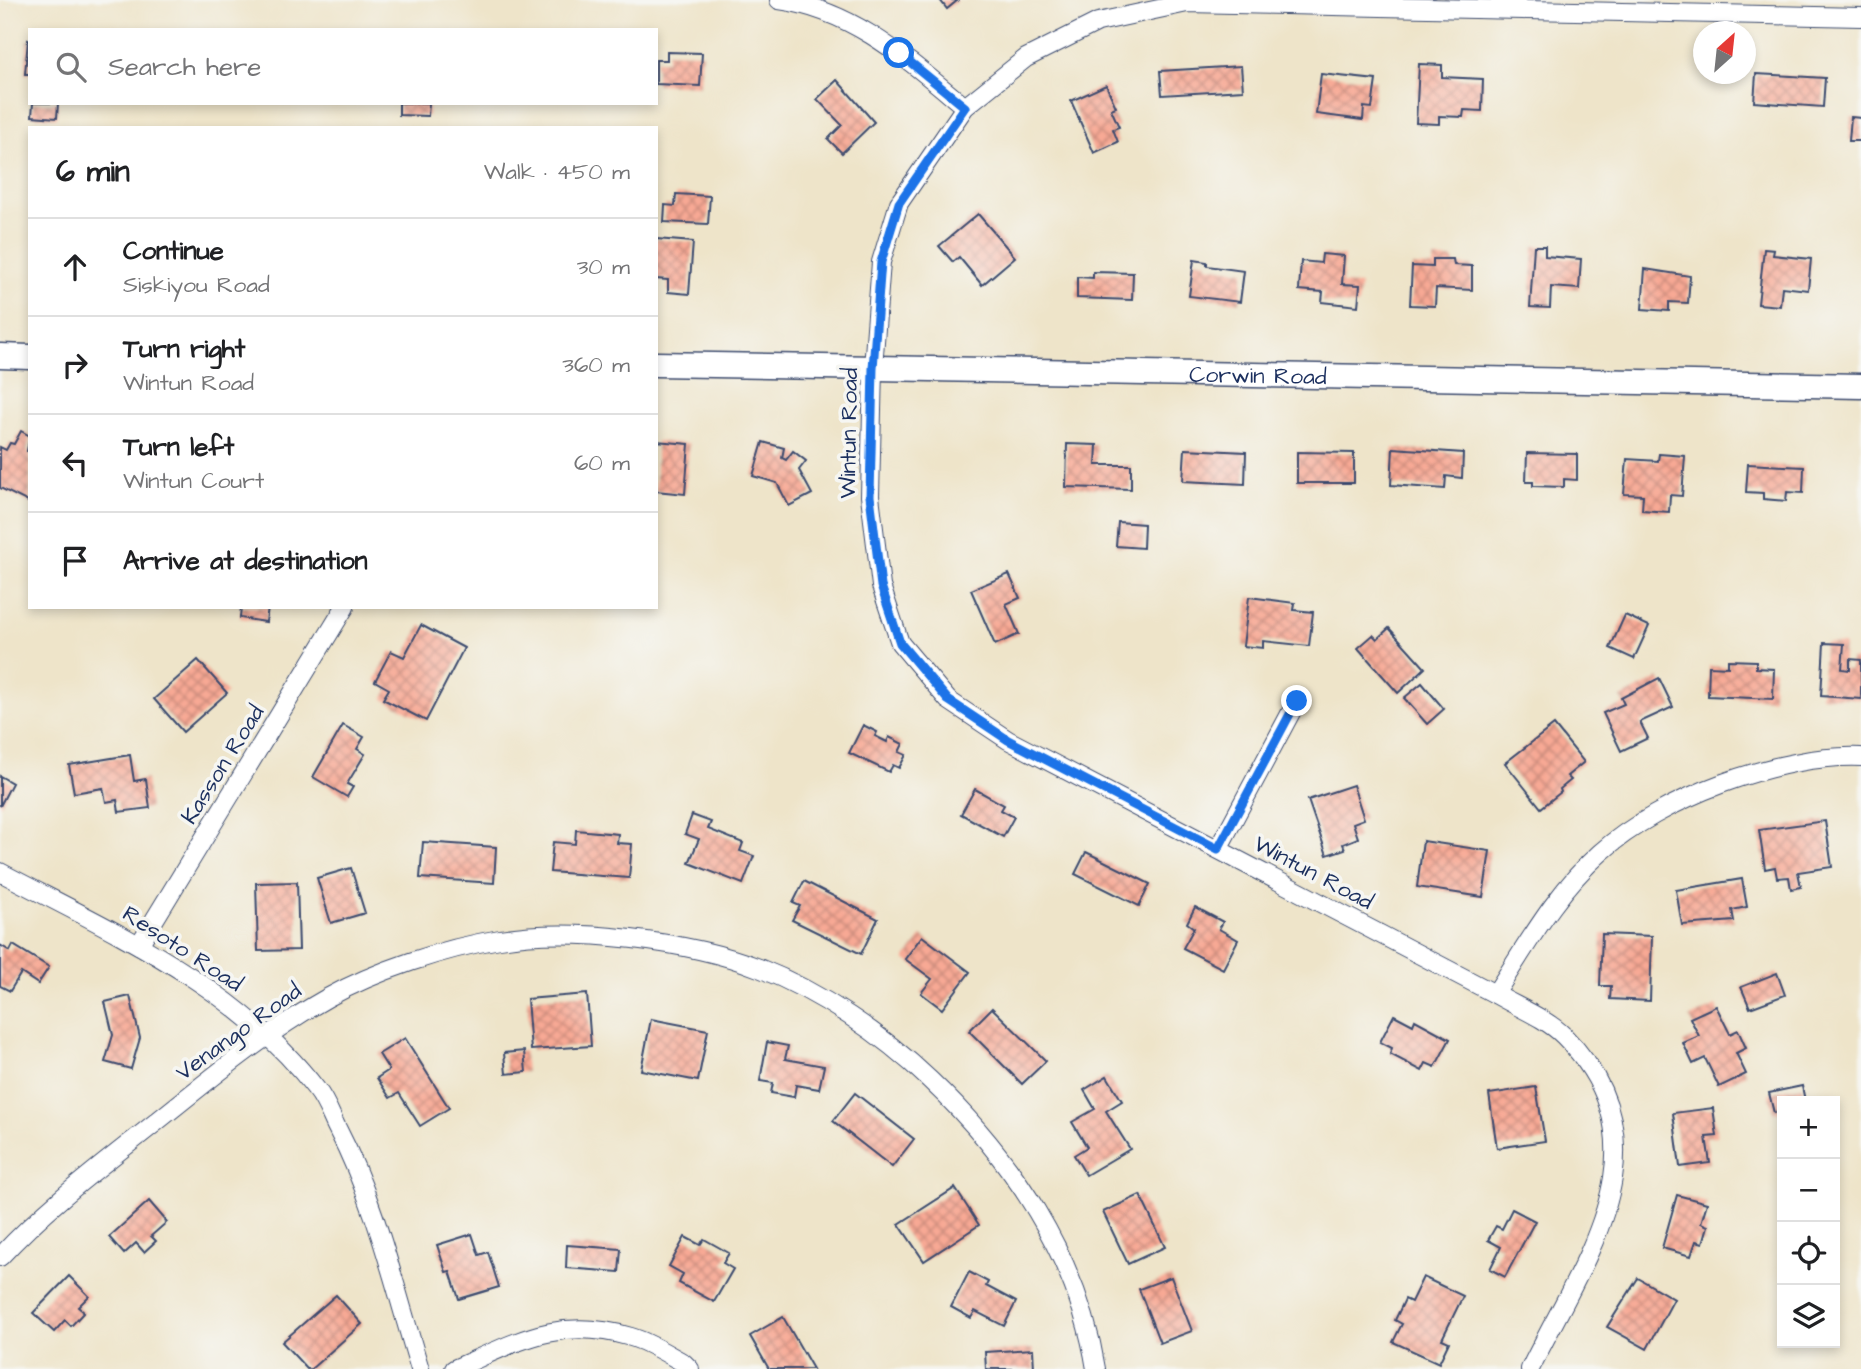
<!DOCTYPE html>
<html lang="en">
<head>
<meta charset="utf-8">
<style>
	:root { --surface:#fff; --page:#f6f6f6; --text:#202124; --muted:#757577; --line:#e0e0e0 }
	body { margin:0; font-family:"Architects Daughter",sans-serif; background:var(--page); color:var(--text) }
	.controls { position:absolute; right:21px; bottom:21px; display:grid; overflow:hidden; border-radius:0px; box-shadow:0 4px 10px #0003 }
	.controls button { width:63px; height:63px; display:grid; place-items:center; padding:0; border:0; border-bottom:2px solid var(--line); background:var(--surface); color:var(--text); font:35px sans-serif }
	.compass { position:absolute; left:1693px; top:21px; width:63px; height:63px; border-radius:50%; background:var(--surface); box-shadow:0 4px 10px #0003; rotate:27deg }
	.stop { position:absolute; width:21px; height:21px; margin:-16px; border:5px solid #1a73e8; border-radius:50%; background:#fff }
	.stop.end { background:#1a73e8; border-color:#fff; box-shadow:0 2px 7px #0008 }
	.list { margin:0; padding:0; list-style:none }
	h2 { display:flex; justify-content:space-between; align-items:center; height:91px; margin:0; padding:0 28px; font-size:30px }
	h2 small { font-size:23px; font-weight:400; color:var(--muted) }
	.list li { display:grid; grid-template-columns:46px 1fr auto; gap:21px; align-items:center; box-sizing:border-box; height:98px; padding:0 28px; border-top:2px solid var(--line) }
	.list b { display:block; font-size:26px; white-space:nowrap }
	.list p { margin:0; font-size:23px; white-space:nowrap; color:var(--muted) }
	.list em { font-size:23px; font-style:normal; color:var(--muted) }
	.icon { flex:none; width:38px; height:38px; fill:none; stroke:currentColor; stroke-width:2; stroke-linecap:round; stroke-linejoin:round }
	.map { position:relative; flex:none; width:1861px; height:1369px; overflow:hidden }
	.search { position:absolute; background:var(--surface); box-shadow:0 4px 10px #0003; left:28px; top:28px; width:630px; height:77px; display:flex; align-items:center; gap:18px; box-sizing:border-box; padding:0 24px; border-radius:0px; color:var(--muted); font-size:26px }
	.panel { position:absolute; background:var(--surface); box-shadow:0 4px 10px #0003; left:28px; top:126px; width:630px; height:483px; border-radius:0px }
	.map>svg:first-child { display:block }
	.building { fill:url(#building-cross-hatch) }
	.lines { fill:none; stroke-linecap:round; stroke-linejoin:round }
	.street-casing { stroke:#3b4a6e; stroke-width:20 }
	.secondary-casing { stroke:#3b4a6e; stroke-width:27 }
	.street { stroke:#fff; stroke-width:18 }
	.secondary { stroke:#fff; stroke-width:24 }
	.route { stroke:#1a73e8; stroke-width:9 }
	.labels { text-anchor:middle; stroke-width:7; stroke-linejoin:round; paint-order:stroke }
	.street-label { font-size:23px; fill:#1b2f5e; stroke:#f6f6f2 }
</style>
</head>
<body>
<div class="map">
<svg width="1861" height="1369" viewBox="0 0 1861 1369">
	<defs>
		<pattern id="building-cross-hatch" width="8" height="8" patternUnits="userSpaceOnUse" patternTransform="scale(1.75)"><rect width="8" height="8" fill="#f8a994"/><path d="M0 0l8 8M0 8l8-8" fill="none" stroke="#c88a7c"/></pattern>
	</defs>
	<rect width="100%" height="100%" fill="#f6f6f2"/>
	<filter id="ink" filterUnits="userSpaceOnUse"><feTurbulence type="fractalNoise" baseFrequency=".0143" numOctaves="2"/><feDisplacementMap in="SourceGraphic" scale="14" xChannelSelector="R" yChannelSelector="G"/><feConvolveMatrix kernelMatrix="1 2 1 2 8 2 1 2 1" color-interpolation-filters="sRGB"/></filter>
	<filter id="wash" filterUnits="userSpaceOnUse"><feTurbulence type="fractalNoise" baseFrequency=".00686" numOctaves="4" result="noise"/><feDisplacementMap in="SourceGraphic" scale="28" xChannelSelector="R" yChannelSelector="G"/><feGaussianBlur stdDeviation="1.57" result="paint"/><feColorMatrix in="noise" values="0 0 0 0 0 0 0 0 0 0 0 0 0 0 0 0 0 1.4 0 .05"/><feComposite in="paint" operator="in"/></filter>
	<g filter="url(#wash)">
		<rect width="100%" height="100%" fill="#eee4c9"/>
		<g id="blocks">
			<g class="building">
				<polygon points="940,0 958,0 947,9"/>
				<polygon points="28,40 30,41 30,74 25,74"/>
				<polygon points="667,52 702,53 700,86 656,84 656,60 667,60"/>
				<polygon points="1419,64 1442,65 1442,77 1483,79 1482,111 1464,110 1463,117 1439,116 1439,124 1416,123"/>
				<polygon points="1241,66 1243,90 1162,95 1160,71"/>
				<polygon points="1321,74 1376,80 1372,108 1364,107 1363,120 1316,114"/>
				<polygon points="1756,74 1825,78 1823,107 1754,102"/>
				<polygon points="837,80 874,122 842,153 828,139 842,125 817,99"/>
				<polygon points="1106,85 1116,107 1111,109 1119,127 1113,129 1118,142 1094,153 1071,101"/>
				<polygon points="33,103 58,103 57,118 32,116"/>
				<polygon points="399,103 429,103 428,116 399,115"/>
				<polygon points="1851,117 1861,118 1861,141 1849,141"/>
				<polygon points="676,194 710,196 708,224 664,222 665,205 675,206"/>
				<polygon points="978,214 1015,257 982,285 959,257 953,262 939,246"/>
				<polygon points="656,239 693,242 689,294 668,292 668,280 656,279"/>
				<polygon points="1534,246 1545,246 1545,256 1581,259 1579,289 1551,287 1550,308 1530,307"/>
				<polygon points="1764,249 1774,250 1773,255 1811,259 1808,290 1782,287 1780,306 1758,304"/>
				<polygon points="1322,254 1344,256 1342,284 1360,285 1358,306 1322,302 1323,292 1299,290 1301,261 1321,263"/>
				<polygon points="1433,259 1453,259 1454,265 1472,266 1472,290 1436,288 1435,306 1410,305 1412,266 1433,267"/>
				<polygon points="1194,260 1207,262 1207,266 1244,271 1240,302 1189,296"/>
				<polygon points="1645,269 1690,276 1688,303 1669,302 1669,311 1642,309"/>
				<polygon points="1093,272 1133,273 1132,300 1077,298 1077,277 1093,278"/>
				<polygon points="21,431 30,436 27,451 30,452 30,503 0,488 0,447 6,450 10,443 14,444"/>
				<polygon points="656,441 689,444 685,494 656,491"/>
				<polygon points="763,442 784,448 782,458 786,460 793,451 806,461 799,470 812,494 789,506 777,483 753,476"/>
				<polygon points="1067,444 1097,445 1096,465 1131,465 1131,489 1066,487"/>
				<polygon points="1393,448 1463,453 1462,478 1446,476 1445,489 1391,485"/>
				<polygon points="1185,449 1246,452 1245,484 1183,481"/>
				<polygon points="1297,452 1354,453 1354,483 1297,483"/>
				<polygon points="1527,453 1577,454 1577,480 1564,479 1564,487 1533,486 1533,482 1526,482"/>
				<polygon points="1659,454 1685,456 1682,496 1670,495 1669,512 1642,510 1643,495 1624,494 1627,459 1658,461"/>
				<polygon points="1748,464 1804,467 1803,493 1787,492 1786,501 1763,499 1763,493 1746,492"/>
				<polygon points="1118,522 1144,524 1143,548 1116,546"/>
				<polygon points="1009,574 1020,598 1006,604 1019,634 995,645 971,590"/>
				<polygon points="1249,597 1295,603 1294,610 1313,612 1309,646 1263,641 1263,648 1243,646"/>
				<polygon points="241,607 268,607 266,622 240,618"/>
				<polygon points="1625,615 1649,626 1634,659 1610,648"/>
				<polygon points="421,625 464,648 426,721 383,699 389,689 375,681 391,651 404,657"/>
				<polygon points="1389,628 1425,668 1398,693 1358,648 1373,635 1377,639"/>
				<polygon points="1824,643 1844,644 1842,669 1850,670 1850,659 1861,660 1861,699 1821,696"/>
				<polygon points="198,660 227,693 183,732 154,699"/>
				<polygon points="1728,660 1756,661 1756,668 1774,669 1773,699 1708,696 1709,666 1728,667"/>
				<polygon points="1659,678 1673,707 1640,722 1648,738 1621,751 1603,713 1624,704 1621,698"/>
				<polygon points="1422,683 1444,709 1427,724 1404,698"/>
				<polygon points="343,725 364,737 357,749 365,754 347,784 353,787 347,797 313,777"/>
				<polygon points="863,725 877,732 875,736 887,742 889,737 903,744 899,752 906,755 899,768 893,765 889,772 849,753"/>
				<polygon points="1554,725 1584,762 1567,776 1571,780 1560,789 1561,792 1541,808 1505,763"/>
				<polygon points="130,755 134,781 146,779 150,808 119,812 117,800 106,802 103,788 74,793 69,765"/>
				<polygon points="0,776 12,783 0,806"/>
				<polygon points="1353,785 1364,819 1353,823 1358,838 1343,844 1345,849 1327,855 1308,800"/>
				<polygon points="975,789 1004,805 1001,810 1014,817 1003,837 961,814"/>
				<polygon points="692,815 711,822 708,829 743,843 740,851 754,856 743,884 689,863 699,839 685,834"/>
				<polygon points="1825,821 1832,867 1798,872 1801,887 1791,889 1789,877 1777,878 1775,867 1765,869 1759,830"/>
				<polygon points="576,830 618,834 617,843 632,844 629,878 550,872 553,842 575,844"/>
				<polygon points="1423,841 1490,851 1483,897 1417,887"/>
				<polygon points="423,842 496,847 494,883 420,878"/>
				<polygon points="1086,852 1150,884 1139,906 1075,874"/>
				<polygon points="351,868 365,913 331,923 317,878"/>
				<polygon points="1742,879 1747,907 1732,910 1734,921 1682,925 1676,890"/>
				<polygon points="804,881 878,919 861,954 792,920 800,906 793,903"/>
				<polygon points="297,882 299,950 258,951 256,883"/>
				<polygon points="1195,907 1223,922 1219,929 1238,940 1223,969 1183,948 1194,928 1187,923"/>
				<polygon points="1602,934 1652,936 1650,1001 1610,999 1611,986 1600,986"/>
				<polygon points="922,936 970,972 942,1009 921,993 932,979 905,959"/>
				<polygon points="0,945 10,951 13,945 49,967 38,984 21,973 10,991 0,986"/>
				<polygon points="1777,973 1785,995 1750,1008 1741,987"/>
				<polygon points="587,994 591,1046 531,1050 527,999"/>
				<polygon points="130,996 140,1038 131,1069 105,1062 113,1035 105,1002"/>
				<polygon points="1716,1006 1730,1034 1738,1030 1746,1048 1736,1053 1746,1074 1719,1087 1705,1058 1693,1064 1683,1043 1699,1036 1690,1018"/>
				<polygon points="992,1008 1046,1061 1022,1084 969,1031"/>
				<polygon points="1394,1015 1413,1025 1415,1020 1450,1039 1435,1067 1426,1063 1422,1071 1390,1054 1392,1048 1380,1042"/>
				<polygon points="651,1019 708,1030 698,1081 641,1070"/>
				<polygon points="405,1038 449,1108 420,1126 399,1093 390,1098 377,1078 389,1070 379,1054"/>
				<polygon points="767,1042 788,1046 785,1059 824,1066 819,1089 796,1085 794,1097 771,1093 773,1083 760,1081"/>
				<polygon points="524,1051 526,1072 506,1074 504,1053"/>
				<polygon points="1107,1076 1122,1101 1106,1111 1130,1149 1086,1175 1074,1155 1087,1147 1072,1122 1095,1109 1084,1090"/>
				<polygon points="1802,1086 1805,1101 1782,1101 1782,1111 1774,1113 1769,1093"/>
				<polygon points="1536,1087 1545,1141 1497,1148 1489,1094"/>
				<polygon points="855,1093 914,1139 892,1167 833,1121"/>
				<polygon points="1713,1108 1717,1136 1706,1137 1710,1163 1680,1167 1673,1113"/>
				<polygon points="955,1188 979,1225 924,1261 899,1224"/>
				<polygon points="1140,1195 1165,1247 1128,1264 1103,1212"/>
				<polygon points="1677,1195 1707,1203 1701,1223 1708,1226 1703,1243 1696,1241 1691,1256 1662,1248"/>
				<polygon points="149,1201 167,1222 151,1236 156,1241 144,1252 136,1243 124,1254 109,1237"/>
				<polygon points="1512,1209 1535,1221 1505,1277 1490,1269 1501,1247 1488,1240 1496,1226 1502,1229"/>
				<polygon points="472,1234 479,1255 488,1252 499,1287 459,1299 450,1271 446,1272 437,1245"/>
				<polygon points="685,1237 700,1245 704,1239 729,1253 723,1263 733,1269 714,1302 679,1283 683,1274 669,1266"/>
				<polygon points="567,1245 621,1249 619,1272 566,1268"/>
				<polygon points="969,1272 988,1282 986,1286 1016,1302 1004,1326 975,1311 971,1318 951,1307"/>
				<polygon points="69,1276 89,1296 78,1307 84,1312 71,1326 65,1320 54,1332 33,1313"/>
				<polygon points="1171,1277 1192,1331 1160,1343 1139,1289"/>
				<polygon points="1423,1277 1463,1296 1442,1339 1449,1342 1439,1363 1393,1342 1402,1324 1395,1320 1405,1299 1411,1302"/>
				<polygon points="1638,1278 1674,1299 1647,1349 1607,1327"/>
				<polygon points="336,1295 362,1324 311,1369 307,1369 282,1342"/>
				<polygon points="783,1317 813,1369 769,1369 750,1336"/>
				<polygon points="1033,1349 1034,1369 986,1369 985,1352"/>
			</g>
		</g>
	</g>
	<g filter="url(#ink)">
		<use href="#blocks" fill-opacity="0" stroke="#3b4a6e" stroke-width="2"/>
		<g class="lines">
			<defs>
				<g id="street">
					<path d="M779,0C854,10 909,61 965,107"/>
					<polyline points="1218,849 1297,701"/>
					<path d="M0,872C112,931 238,986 317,1090C326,1101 331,1116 337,1128C376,1203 395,1288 420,1369"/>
					<polyline points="139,945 345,607"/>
					<path d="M1495,994C1527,945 1556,892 1600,853C1661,798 1779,754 1861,757"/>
					<path d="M0,1257C47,1206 101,1166 155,1123C210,1079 265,1033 327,998C375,971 445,948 500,939C573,927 690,941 759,968C820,992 882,1034 930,1080C1011,1157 1078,1256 1096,1369"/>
					<path d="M454,1369C519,1341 559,1316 631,1337C649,1342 667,1354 684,1363L690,1369"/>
					<path d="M1530,1369C1584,1258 1672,1145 1564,1036C1546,1018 1517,1007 1495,994L1008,740L948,700L900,643L881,586L870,496L873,368L881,262L899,203L965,107L1026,58L1098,22L1187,3L1861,17"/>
				</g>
				<g id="secondary">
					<polyline points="0,356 30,357"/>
					<path id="s1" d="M656,364L1861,386"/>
				</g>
			</defs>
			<use href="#street" class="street-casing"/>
			<use href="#secondary" class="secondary-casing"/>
			<use href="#street" class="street"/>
			<use href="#secondary" class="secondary"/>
		</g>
	</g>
	<g class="lines" filter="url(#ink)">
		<polyline class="route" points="899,53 965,107 899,203 881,262 873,368 870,496 881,586 900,643 948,700 1008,740 1218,849 1297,701"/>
	</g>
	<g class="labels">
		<g class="street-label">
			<text dy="8" stroke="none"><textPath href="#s1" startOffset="602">Corwin Road</textPath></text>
			<text transform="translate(848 433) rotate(-89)" y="8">Wintun Road</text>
			<text transform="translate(222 764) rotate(-58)" y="8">Kasson Road</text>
			<text transform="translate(1314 872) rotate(28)" y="8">Wintun Road</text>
			<text transform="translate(183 948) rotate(33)" y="8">Resoto Road</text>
			<text transform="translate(238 1031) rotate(-36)" y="8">Venango Road</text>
		</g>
	</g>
</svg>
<div class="controls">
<button>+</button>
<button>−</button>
<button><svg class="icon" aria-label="locate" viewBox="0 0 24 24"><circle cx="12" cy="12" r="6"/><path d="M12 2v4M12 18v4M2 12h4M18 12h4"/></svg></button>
<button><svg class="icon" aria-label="layers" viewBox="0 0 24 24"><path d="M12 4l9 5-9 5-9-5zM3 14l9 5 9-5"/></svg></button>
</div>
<svg class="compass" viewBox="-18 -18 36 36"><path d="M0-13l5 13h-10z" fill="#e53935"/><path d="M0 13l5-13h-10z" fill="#757577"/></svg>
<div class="stop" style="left:899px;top:53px"></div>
<div class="stop end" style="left:1297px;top:701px"></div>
<div class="search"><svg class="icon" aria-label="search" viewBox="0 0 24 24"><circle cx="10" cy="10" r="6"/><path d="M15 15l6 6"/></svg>Search here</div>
<section class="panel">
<h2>6 min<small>Walk · 450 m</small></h2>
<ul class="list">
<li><svg class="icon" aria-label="ahead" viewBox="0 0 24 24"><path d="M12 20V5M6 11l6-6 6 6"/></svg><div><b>Continue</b><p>Siskiyou Road</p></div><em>30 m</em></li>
<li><svg class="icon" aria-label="right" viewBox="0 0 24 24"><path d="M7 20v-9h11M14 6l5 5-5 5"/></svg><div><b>Turn right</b><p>Wintun Road</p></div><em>360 m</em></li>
<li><svg class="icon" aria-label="left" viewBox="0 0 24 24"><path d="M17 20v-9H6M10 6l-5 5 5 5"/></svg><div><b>Turn left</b><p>Wintun Court</p></div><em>60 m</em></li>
<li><svg class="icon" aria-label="arrive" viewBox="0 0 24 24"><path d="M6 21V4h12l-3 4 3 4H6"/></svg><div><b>Arrive at destination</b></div></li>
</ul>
</section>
</div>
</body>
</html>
